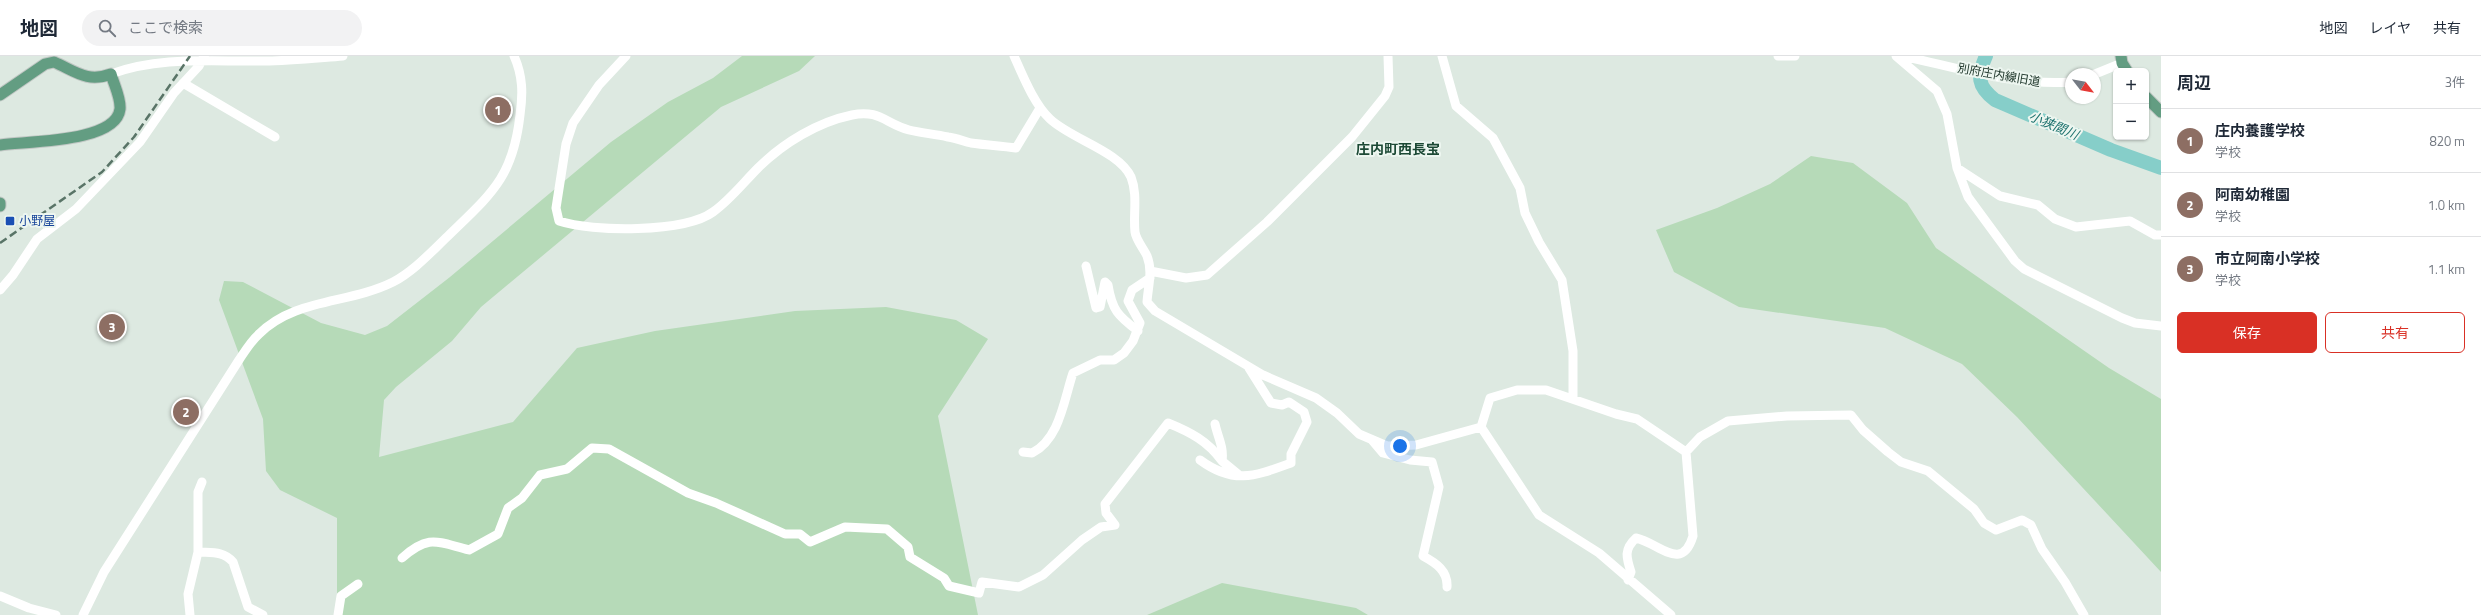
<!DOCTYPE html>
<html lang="ja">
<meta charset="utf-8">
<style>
:root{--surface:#fff;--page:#f2f2f3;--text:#1f2937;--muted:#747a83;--line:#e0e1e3;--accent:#d93025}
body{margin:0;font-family:"Titillium Web","Noto Sans JP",sans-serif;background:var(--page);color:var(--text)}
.controls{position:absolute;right:12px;top:12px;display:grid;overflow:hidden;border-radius:6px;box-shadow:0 1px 3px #0004}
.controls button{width:36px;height:36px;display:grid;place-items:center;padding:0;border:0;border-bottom:1px solid var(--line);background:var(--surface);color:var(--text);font:20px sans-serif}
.compass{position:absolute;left:2065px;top:12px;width:36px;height:36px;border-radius:50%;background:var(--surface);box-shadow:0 1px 3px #0004;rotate:121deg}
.you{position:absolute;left:1400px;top:390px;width:14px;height:14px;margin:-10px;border:3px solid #fff;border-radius:50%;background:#1a73e8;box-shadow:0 0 0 6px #1a73e833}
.badge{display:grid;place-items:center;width:26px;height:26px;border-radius:50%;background:var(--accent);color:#fff;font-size:13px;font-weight:700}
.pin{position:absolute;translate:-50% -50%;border:2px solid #fff;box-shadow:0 1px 4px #0006}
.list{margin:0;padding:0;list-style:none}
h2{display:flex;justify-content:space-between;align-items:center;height:52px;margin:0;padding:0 16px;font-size:17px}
h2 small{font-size:13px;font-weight:400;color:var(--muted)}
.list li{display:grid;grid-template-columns:26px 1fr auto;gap:12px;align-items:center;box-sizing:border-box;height:64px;padding:0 16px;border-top:1px solid var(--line)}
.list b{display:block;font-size:15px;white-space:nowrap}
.list p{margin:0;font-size:13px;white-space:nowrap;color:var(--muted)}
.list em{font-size:13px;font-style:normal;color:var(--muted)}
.actions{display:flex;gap:8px;padding:12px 16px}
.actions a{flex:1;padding:9px 0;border:1px solid var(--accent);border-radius:6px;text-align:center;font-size:14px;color:var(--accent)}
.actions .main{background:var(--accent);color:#fff}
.icon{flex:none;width:22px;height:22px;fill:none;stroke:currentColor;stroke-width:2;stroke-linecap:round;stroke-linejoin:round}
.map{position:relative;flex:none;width:2161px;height:559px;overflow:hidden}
header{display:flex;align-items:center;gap:24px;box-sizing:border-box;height:56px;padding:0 20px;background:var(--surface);border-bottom:1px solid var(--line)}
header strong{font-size:19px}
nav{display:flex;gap:22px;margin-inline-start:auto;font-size:14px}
.search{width:280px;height:36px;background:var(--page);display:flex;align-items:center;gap:10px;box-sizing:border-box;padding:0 14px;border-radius:22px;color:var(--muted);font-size:15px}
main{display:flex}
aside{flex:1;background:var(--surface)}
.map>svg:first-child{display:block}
.green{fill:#b6dab8}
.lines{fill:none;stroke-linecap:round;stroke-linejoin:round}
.river{stroke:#86cec9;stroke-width:14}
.major-casing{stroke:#c1c7c4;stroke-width:13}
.minor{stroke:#fff;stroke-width:9}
.major{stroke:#639d82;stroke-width:11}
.rail{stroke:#597467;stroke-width:2.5;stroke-dasharray:8 4;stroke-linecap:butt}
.transit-dot{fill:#1a4fb4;stroke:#edf6f0;stroke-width:1.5}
.labels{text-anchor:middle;stroke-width:4;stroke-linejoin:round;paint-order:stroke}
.street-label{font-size:12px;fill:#20382c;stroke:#edf6f0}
.transit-label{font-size:12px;fill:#164399;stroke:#edf6f0;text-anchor:start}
.water-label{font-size:13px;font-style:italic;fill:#1c716d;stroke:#edf6f0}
.quarter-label{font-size:14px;font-weight:bold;fill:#1c4935;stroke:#edf6f0}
</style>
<header>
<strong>地図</strong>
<div class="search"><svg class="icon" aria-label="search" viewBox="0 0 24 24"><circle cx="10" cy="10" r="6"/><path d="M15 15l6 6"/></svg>ここで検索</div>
<nav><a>地図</a><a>レイヤ</a><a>共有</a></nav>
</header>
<main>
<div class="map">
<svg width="2161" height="559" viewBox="0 0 2161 559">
<rect width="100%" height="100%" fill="#dde9e1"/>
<path class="green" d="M742,0H815L799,15L721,51L481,251L452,285L396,331L384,344L379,401L513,366L577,292L655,275L795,255L886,251L956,264L988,283L938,360L978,559H337V462L280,434L266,415L263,363L219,244L224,225L243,226L321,267L365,279L387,270L450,221L611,86L668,46L713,22Z
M1811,100L1853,107L1907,147L1936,192L2109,312L2161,343V516L2017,361L1962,308L1885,272L1739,251L1674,216L1656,174L1717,152L1770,128Z
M1222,527L1356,552L1368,559H1147Z"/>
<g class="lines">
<path class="river" d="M1986,0C1977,20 1977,30 1995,44L2111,94L2161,112"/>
<defs>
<path id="major" d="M2121,0L2122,7L2127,15
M0,39L45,8L54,6C75,15 87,27 111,18C114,29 121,42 120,53C116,87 26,85 0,89
M2146,41L2161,56
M0,147V150"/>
</defs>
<use href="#major" class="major-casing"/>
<path class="minor" d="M626,0L599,29L573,67L566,88L556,152L559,165C592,176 684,177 713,156C730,144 743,127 758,112C783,87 818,66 852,59C879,53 886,68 909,74C921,77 935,78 948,81C956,82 963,85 971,87C986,89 1001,90 1016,92L1040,52
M1014,0C1023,20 1034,48 1050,63C1071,83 1119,95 1131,121C1138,139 1133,158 1135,176C1136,184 1144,193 1147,200C1153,215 1148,231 1147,246L1155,255L1263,319L1316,342L1337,357L1359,378L1387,390L1416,389L1481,371
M1442,0L1456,50L1493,82L1520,132L1525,157L1539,186L1562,224L1573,295V342
M1778,0H1795
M1896,0L1937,35L1947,58L1957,112L2000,140L2038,149L2055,163L2076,171L2130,165L2155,179H2161
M1903,0C1958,12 2014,30 2071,26
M111,18C161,0 211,6 264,5C290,5 317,2 343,0
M2095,18L2122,7
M183,27L275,81
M1957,112L1968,141L2015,205L2024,213L2122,262L2135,267L2161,270
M1086,210L1096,252L1100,251L1105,226L1108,229C1112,254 1118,260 1138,275
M1150,215L1186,222L1207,219L1267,166L1352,81L1385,40L1389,31L1388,0
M0,234L13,219L37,183L76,153L140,86L174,37L199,10L204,0
M1215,368C1218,382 1224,391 1222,405L1239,419
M1481,371L1539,459L1599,497L1671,559
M1481,371L1490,342L1517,334H1546L1616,358L1637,363L1686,396
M1372,384L1383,397L1410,404L1432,406L1439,431L1423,500C1436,507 1448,515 1447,531
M1023,396L1032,397C1060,383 1064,343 1073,317L1100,304H1114L1124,297L1133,285L1140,267L1128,245L1132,234L1150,222
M1200,404C1234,429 1255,420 1291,407V398L1307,366L1304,356L1289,346L1282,349L1271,347L1249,312
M198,496C212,497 223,495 233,506L248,551L263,559
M402,502C429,478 437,486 469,494L498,478L508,452L522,442L540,419L567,413L592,392L609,393L688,437L716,447L785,478H800L810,486L845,471L887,473L908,491L910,501L944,522L949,530L979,537L982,526L1019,531L1043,519L1082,484L1101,471L1115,469L1106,457L1105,448L1168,367C1190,376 1208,385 1222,405
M1628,524L1631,516C1626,501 1624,493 1636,482C1659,487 1682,517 1693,480L1686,396L1700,381L1728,365L1787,360L1851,359L1863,374L1888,396L1901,406L1928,415L1974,453L1984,467L1996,474L2022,464L2031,469L2042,493L2065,526L2084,559
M0,540L29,552L56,559
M83,559L104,516L239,304C245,295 251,285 259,278C295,242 349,248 393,226C414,215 431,196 448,180C491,138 513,122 520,59C523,38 523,20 514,0
M190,559L188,538L198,496V436L202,426
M338,559L341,540L358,528"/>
<use href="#major" class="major"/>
<path class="rail" d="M0,187L102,116L134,81L190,0"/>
</g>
<rect class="transit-dot" x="5" y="160" width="10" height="10" rx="2"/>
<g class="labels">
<g class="street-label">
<text transform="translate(1999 19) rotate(10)" y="4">別府庄内線旧道</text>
</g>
<g class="transit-label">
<text x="19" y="169">小野屋</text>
</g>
<g class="water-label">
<text transform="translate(2054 69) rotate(23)" y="5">小狭間川</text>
</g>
<g class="quarter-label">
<text x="1398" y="98">庄内町西長宝</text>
</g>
</g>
</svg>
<div class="controls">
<button>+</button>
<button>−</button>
</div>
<svg class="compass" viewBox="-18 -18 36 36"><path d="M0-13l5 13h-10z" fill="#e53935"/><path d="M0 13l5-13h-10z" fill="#747a83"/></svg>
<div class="you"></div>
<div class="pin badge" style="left:498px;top:54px;background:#8d6e63">1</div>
<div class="pin badge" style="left:186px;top:356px;background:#8d6e63">2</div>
<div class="pin badge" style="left:112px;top:271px;background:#8d6e63">3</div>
</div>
<aside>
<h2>周辺<small>3件</small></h2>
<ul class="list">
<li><span class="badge" style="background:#8d6e63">1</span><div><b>庄内養護学校</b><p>学校</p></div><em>820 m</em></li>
<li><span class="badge" style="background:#8d6e63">2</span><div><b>阿南幼稚園</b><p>学校</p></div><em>1.0 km</em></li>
<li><span class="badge" style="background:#8d6e63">3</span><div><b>市立阿南小学校</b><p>学校</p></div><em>1.1 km</em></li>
</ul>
<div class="actions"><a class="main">保存</a><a>共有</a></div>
</aside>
</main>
